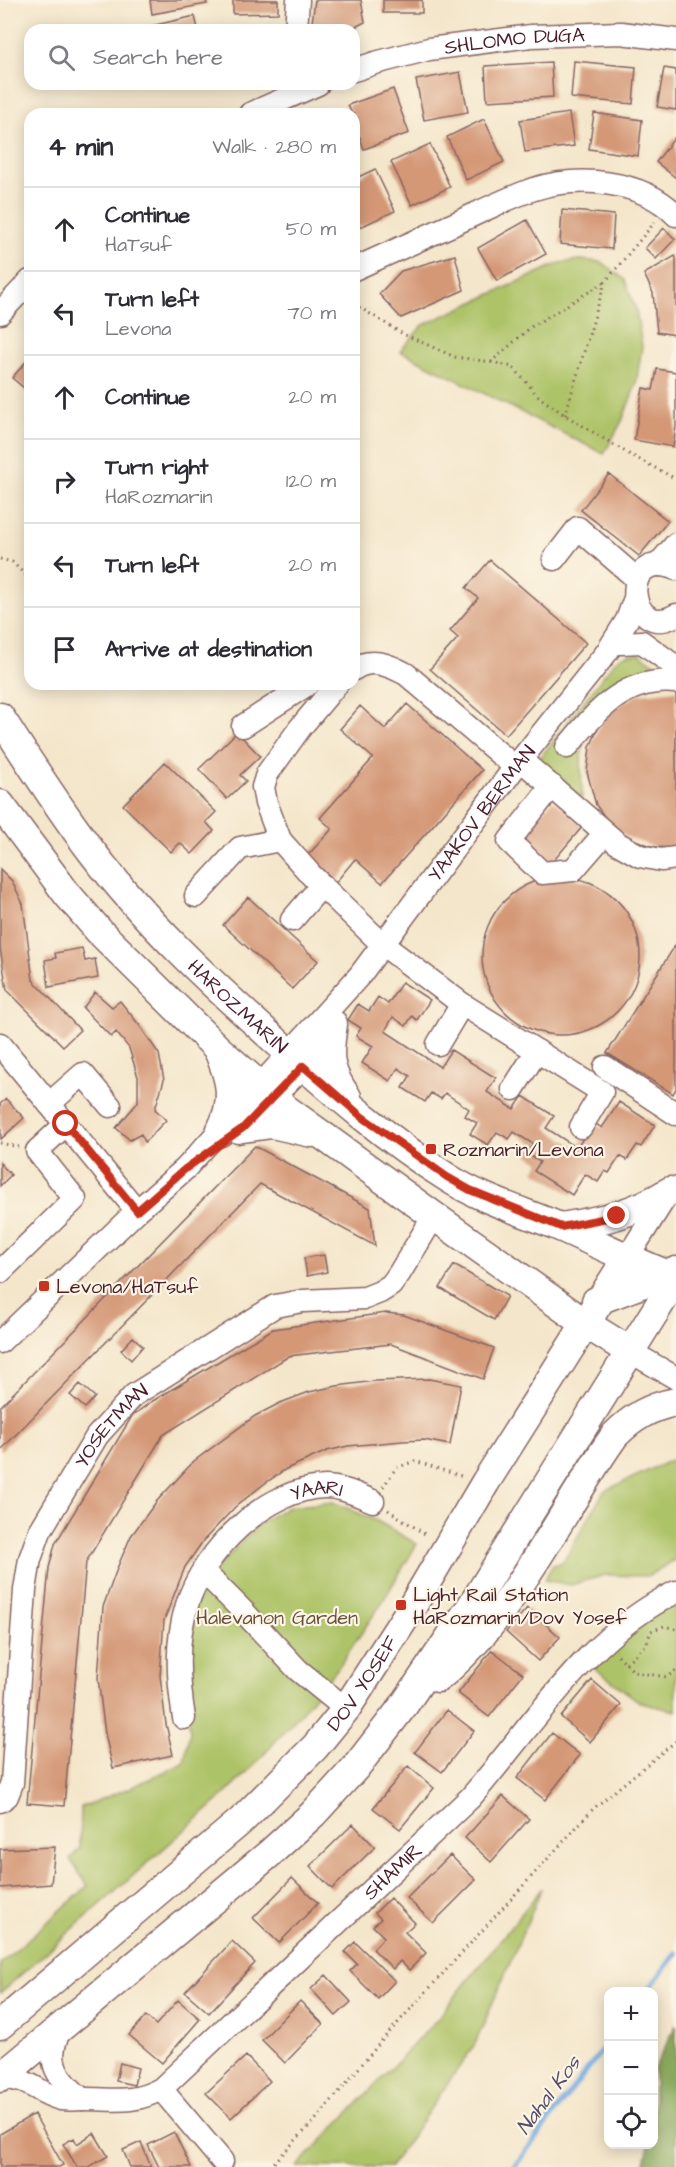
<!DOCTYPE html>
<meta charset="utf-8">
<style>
:root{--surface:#fff;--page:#f2f2f3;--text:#2b2b33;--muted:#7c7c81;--line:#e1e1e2}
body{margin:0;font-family:"Architects Daughter",sans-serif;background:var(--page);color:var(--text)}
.controls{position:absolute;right:18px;bottom:18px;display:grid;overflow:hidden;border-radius:12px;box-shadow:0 3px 15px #0003}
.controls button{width:54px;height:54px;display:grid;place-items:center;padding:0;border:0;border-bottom:2px solid var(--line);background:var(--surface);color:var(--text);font:30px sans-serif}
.stop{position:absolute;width:18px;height:18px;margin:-14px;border:4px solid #c8321e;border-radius:50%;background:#fff}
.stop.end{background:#c8321e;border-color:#fff;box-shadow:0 2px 6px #0008}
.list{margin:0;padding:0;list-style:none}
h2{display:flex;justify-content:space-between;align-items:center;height:78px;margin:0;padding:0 24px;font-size:26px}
h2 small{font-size:20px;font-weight:400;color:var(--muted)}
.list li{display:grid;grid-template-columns:39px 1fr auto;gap:18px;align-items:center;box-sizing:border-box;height:84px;padding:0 24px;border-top:2px solid var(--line)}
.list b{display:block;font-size:22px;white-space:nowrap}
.list p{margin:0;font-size:20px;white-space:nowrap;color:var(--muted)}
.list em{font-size:20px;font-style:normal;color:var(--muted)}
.icon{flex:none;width:33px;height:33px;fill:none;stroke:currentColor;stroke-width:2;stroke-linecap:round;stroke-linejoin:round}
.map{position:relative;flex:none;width:676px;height:2167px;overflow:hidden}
.search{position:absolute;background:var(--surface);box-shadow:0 3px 15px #0003;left:24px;top:24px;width:336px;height:66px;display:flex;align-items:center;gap:15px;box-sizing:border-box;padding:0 21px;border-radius:18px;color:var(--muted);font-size:22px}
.panel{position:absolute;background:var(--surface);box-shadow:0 3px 15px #0003;left:24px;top:108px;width:336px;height:582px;border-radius:18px}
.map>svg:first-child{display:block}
.green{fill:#adc367;stroke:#7c7149;stroke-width:1.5}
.forest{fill:#8aa95c;stroke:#6a6444;stroke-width:1.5}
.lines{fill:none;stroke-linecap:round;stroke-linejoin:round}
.stream{stroke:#6ea9df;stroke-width:5}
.building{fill:#d49877}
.minor-casing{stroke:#866563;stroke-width:25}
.major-casing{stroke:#866563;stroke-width:31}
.path{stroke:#866563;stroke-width:3;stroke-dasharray:1.5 4.5;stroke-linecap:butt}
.minor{stroke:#fff;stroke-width:22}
.major{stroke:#fff;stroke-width:28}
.route{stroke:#c8321e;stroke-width:8}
.poi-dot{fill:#c8321e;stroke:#fcf5e5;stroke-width:2}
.labels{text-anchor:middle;stroke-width:4.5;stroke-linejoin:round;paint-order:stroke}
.street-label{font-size:20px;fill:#4a1f2b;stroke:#fcf5e5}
.poi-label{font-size:20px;fill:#4a1f2b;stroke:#fcf5e5;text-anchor:start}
.park-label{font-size:20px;fill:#68503d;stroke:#fcf5e5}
.water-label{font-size:21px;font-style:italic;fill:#574f6a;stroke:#fcf5e5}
</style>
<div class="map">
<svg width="676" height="2167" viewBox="0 0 676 2167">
<rect width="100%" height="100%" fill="#fcf5e5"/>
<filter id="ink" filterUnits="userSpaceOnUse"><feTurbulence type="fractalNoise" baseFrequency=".0167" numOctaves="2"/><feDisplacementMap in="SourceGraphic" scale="12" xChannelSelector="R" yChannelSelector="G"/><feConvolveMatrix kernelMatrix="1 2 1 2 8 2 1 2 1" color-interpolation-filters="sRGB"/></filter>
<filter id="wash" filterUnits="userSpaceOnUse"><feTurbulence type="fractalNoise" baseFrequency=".008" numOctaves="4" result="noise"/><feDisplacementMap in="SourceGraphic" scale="24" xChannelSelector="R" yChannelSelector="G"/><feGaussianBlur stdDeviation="1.35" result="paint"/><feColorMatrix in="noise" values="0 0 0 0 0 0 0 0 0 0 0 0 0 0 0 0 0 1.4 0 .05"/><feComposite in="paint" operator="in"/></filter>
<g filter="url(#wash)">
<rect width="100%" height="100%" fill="#f4e6cb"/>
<path class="green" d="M580,260L602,262L625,280L636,310L642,346L636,384L622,421L604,454L400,351L423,325L560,263Z
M639,653L672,676L588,713L581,758L582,798L536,763L615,661L624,655Z
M676,1458V1559L648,1576L605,1575L571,1585L544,1580L553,1565L563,1562L604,1491Z
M333,1502L377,1521L417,1544L381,1604L337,1669L298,1716L258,1761L221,1798L0,1993V1964L88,1886L70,1859L80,1848L81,1807L132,1787L184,1763L190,1731L181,1662L192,1609L214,1571L262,1521L288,1507Z
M676,1600V1711L641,1703L593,1667L634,1627Z
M542,1888L475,2044L390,2167H297L433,2024Z"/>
<path class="forest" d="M676,2025V2167H644L649,2145L654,2144V2069Z"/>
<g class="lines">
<path class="stream" d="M647,1992L676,1953
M514,2167L608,2042"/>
</g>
<g id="blocks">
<path class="building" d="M150,0H206L207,4L152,14Z
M233,0H278V13L233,14Z
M315,0H361L365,22L349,30H311Z
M383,0H422V13H383Z
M195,16L198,29L152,30L151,26Z
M574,61L636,67L633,104L571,98Z
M551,62L553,97L487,101L485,66Z
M664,68L676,70V110L657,107Z
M460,72L468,112L424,120L416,80Z
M393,89L409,133L364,149L354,121V114H352L348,105Z
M569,113L574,146L525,152L520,120Z
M594,113L642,120L638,156L589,149Z
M484,119L504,162L466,180L447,137Z
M676,136V178L656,162Z
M430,144L450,187L412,205L391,162Z
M375,169L395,211L358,228L354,220V179Z
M562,210L614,215L612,249L560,244Z
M527,220L546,254L497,281L478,248Z
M664,228L675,239L656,259L645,248Z
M455,255L464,290L401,318L379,294L401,271Z
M675,256L676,258V335L657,332L653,293L644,274Z
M30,357V393L12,378Z
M657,369L676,372V427L673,447L634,440L643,388L653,390Z
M609,474L668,521L639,556L581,510Z
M490,560L586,643L506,735L430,669L458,638L450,631L478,598L466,588Z
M676,690V848L654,847L627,837L610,824L596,805L587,772L590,747L600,724L617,706L639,694Z
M407,704L482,770L382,883L355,859L336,882L307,856L332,829L320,818L373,758L340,729L360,706L385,729Z
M237,732L260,756L240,775L246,781L227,799L199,769Z
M165,762L216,812L206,822L214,831L192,854L180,843L171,852L123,805Z
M553,800L583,826L549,866L519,839Z
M0,869L12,881L23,904L33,980L80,1030L63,1046L7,990L0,948Z
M482 956a79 79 0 1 1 158 0a79 79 0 1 1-158 0Z
M248,897L318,961L292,989L223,925Z
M676,944V1089L673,1094L607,1053Z
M82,948L85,961L95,959L98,978L49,987L45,960L56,958L55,953Z
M402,982L430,1000L417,1020L412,1016L406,1026L393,1017L385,1031L440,1067L451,1050L496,1078L487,1092L514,1109L523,1096L554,1116L546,1128L577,1148L593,1122L602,1128L619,1102L655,1125L641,1147L637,1145L627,1160L620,1156L609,1173L605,1171L598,1182L585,1174L572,1195L534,1171L540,1162L527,1154L533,1144L514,1132L509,1139L497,1132L488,1145L470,1134L477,1123L465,1116L469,1109L445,1093L441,1099L431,1093L425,1102L403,1088L410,1076L398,1068L390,1081L362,1063L373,1046L356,1036L361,1028L348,1020L358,1004L369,1011L378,997L388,1004Z
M95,992L112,1007L120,1001L140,1026L159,1054L164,1080L155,1109L166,1120L145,1142L141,1134L130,1140L116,1128L138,1102V1077L129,1048L116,1032L111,1037L83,1008Z
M6,1099L24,1118L1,1139L0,1104Z
M255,1146L370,1208L375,1246L260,1184L0,1451V1407Z
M0,1163L11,1175L0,1186Z
M324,1255L327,1272L307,1276L304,1258Z
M454,1265L507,1296L494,1320L440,1288Z
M386,1313L404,1315L494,1348L483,1379L391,1344L289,1356L163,1435L86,1562L64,1806L27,1803L49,1568L55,1544L132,1416L151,1402L273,1329Z
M133,1337L143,1346L131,1360L121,1350Z
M429,1379L461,1385L450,1445L424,1440L403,1441L348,1446L327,1451L286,1469L264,1484L235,1507L203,1541L185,1567L164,1620L160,1676L166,1724L173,1755L113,1768L105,1734L98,1678L103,1607L118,1566L131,1536L156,1502L194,1461L255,1416L280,1403L309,1392L337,1386L375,1381Z
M80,1384L95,1397L85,1408L70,1395Z
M527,1608L560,1637L538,1661L506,1632Z
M492,1650L523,1674L489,1717L458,1693Z
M592,1680L621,1705L590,1742L561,1717Z
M447,1710L474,1731L442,1772L415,1752Z
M552,1733L580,1755L545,1800L517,1778Z
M408,1766L434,1788L400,1829L373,1808Z
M503,1796L529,1819L491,1862L465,1838Z
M353,1824L375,1847L332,1889L310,1866Z
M55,1847L51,1884L0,1888V1849Z
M450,1855L476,1880L433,1923L407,1898Z
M292,1878L318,1903L279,1943L253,1918Z
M390,1898L415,1923L405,1932L426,1953L409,1970L400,1961L393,1969L373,1949L384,1937L373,1926L381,1919L375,1913Z
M232,1941L255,1963L209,2013L185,1992Z
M355,1942L395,1981L378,1999L350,1971L357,1964L345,1952Z
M326,1975L351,2002L336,2016L311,1989Z
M178,2000L200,2019L162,2063L129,2035L146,2016L156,2025Z
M300,2001L323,2024L285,2063L262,2040Z
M246,2056L270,2081L231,2118L206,2093Z
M120,2063L138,2068L134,2085L116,2081Z
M34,2114L63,2165L59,2167H0V2134Z
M174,2132L191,2167H159L148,2145Z
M94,2133L108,2156L89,2167H77L63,2144L74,2138L77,2144Z
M141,2142L151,2167H130L123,2150Z"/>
</g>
</g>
<g filter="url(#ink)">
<use href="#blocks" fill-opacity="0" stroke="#866563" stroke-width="1.5"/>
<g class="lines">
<defs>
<g id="minor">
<path d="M296,30L298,0"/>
<path id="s1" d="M354,70L375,63L429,49L531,36L621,33L676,40"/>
<path d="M250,114L318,84"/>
<path d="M354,269C387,254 421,239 454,224C480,212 507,198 534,189C579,175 642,180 676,215"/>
<path d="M0,313L30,281"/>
<path d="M554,559L578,528L637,579"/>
<path d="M658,565L676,544"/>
<path d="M676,569C616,545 628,643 676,615"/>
<path d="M620,643L642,642L676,667"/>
<path d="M354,669C371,657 389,665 406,674L515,767"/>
<path d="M337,684L300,728L267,774L263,787L266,803L280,840L313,877L382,944L462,1004L602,1092L581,1127"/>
<path d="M243,726L308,684"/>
<path d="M567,747C597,711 624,677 676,682"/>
<path d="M521,760L617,843L640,856L661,860L676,858"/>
<path d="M552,786L509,841L542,873L573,870L605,833"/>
<path d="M196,896L240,848L280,840"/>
<path d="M292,920L322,885"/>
<path d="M0,1044L137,1211"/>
<path d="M438,1044L462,1004"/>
<path d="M605,1067L676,1114"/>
<path d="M513,1089L537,1051"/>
<path d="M49,1104L83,1074L110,1106"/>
<path d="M238,1132L304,1066L333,1024"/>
<path d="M627,1258L668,1193"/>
<path d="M0,1272L75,1199L37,1151L66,1124"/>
<path id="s2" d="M0,1342L137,1211L185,1169L360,975L515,767L607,652L627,620L635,598"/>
<path d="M631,1352L676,1378"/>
<path d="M203,1571L243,1611L298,1670L346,1709"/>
<path id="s3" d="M184,1718C178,1680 175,1643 187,1605C203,1551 267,1488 325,1487C342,1487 358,1495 373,1501"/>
<path id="s4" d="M0,1801L7,1796L12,1783L25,1590L30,1559L40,1531L97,1436L134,1395L275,1306L303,1301L365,1298L380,1292L391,1285L399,1274L434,1216"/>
<path d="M63,2025C43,2057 55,2077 82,2099"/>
<path id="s5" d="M1,2078C31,2078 36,2093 61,2099C69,2100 77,2099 85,2099C116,2099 133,2104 161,2089L470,1798C534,1725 586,1636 676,1592"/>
<path d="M161,2089L222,2161"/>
</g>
<g id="major">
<path id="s6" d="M0,717C30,763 59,809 92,852C146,923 212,984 278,1043C332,1091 386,1139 448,1178C483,1200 522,1211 560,1227C599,1244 636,1263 676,1278L478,1596L404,1705L356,1767L313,1814L269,1854L0,2078"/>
<path d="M0,804L67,894L99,931L217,1048L286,1109L434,1216L586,1324L631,1352"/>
<path d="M333,1024C328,1056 327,1069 347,1097"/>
<path d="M218,1050C231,1081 236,1100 220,1132"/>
<path d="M243,1128L272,1124L312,1133"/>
<path d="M561,1227C600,1221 636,1213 670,1191"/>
<path d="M596,1301L676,1271"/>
<path d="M438,1678C515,1615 558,1515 615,1435C633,1417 650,1407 676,1402"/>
<path id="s7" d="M0,2025L242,1820L315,1747L346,1709L410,1610L485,1483L627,1258"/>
</g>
</defs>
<use href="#minor" class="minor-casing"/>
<use href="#major" class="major-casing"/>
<path class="path" d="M354,304L403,334L455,357L491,362L531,327L605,282
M491,362L513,367L539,397L565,415L629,454L676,479
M565,415L605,282L655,222
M0,559L12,562L30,579
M0,1143L19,1147
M383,1487L396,1468L415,1461L464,1477
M388,1510L428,1536
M618,1655L634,1672L667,1677L676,1670
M626,1663L646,1645L651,1631L664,1626L676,1629
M270,2167L318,2117L384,2038L594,1808L676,1741"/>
<use href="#minor" class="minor"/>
<use href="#major" class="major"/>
</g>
</g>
<g class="lines" filter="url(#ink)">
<path class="route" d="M66,1124L137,1211L185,1169L243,1128L303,1066L361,1116L447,1177L470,1190L561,1227L617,1216"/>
</g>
<g class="poi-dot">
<rect x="425" y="1143" width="12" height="12" rx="3"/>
<rect x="38" y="1280" width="12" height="12" rx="3"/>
<rect x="395" y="1599" width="12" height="12" rx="3"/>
</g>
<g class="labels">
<g class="street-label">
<text dy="7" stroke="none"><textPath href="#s1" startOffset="164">SHLOMO DUGA</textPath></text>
<text dy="7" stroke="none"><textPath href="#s2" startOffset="717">YAAKOV BERMAN</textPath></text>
<text dy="7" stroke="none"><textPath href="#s6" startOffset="376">HAROZMARIN</textPath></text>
<text dy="7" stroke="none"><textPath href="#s4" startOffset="405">YOSETMAN</textPath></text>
<text dy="7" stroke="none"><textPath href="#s3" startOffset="297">YAARI</textPath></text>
<text dy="7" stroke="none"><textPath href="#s7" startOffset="500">DOV YOSEF</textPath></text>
<text dy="7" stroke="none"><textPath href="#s5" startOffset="484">SHAMIR</textPath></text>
</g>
<g class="poi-label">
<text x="443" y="1156">Rozmarin/Levona</text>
<text x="56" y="1293">Levona/HaTsuf</text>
<text x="413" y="1601">Light Rail Station<tspan x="413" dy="23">HaRozmarin/Dov Yosef</tspan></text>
</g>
<g class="park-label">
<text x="277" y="1624">Halevanon Garden</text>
</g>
<g class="water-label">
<text transform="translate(548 2095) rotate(-53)" y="7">Nahal Kos</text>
</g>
</g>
</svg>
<div class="controls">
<button>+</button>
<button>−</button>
<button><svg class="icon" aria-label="locate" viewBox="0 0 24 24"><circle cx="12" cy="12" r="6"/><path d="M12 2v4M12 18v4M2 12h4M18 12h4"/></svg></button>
</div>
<div class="stop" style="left:66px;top:1124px"></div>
<div class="stop end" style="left:617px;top:1216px"></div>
<div class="search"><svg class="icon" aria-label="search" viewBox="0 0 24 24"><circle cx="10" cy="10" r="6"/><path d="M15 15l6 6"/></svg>Search here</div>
<section class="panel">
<h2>4 min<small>Walk · 280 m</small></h2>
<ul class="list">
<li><svg class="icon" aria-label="ahead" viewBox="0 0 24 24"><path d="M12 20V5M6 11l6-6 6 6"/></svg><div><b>Continue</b><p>HaTsuf</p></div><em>50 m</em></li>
<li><svg class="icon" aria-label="left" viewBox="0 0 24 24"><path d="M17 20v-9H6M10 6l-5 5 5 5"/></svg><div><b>Turn left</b><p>Levona</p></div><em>70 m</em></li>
<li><svg class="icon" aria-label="ahead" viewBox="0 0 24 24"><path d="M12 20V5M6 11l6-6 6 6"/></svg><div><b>Continue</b></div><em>20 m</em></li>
<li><svg class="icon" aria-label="right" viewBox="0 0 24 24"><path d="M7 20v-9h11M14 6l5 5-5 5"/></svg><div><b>Turn right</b><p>HaRozmarin</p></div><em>120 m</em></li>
<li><svg class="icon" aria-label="left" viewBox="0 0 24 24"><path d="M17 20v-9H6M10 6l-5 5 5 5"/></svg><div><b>Turn left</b></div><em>20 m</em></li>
<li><svg class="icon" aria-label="arrive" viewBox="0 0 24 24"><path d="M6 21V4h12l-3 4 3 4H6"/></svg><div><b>Arrive at destination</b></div></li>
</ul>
</section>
</div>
